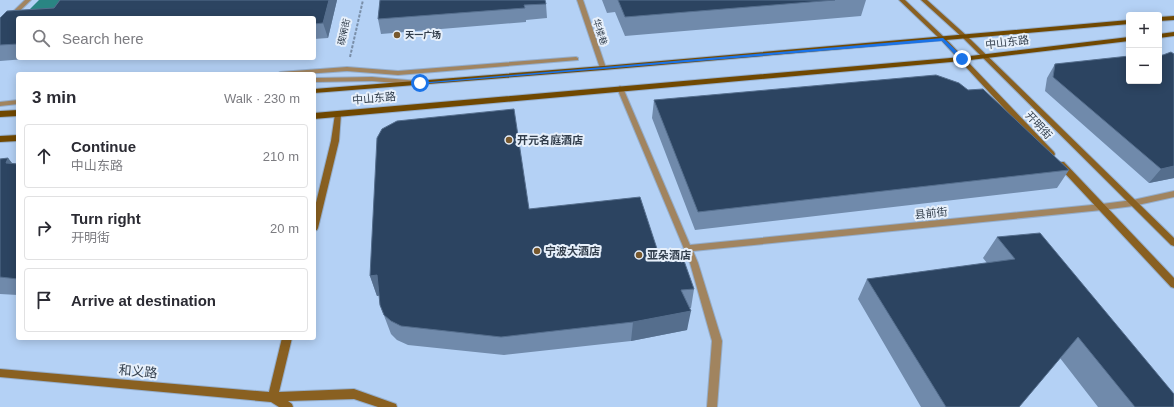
<!DOCTYPE html>
<meta charset="utf-8">
<style>
:root{--surface:#fff;--page:#f7f7f7;--text:#2b2b33;--muted:#7c7c81;--line:#e1e1e2}
body{margin:0;font-family:Helvetica,"Noto Sans SC",sans-serif;background:var(--page);color:var(--text)}
.controls{position:absolute;right:12px;top:12px;display:grid;overflow:hidden;border-radius:4px;box-shadow:0 2px 10px #0003}
.controls button{width:36px;height:36px;display:grid;place-items:center;padding:0;border:0;border-bottom:1px solid var(--line);background:var(--surface);color:var(--text);font:20px sans-serif}
.stop{position:absolute;width:12px;height:12px;margin:-9px;border:3px solid #1a73e8;border-radius:50%;background:#fff}
.stop.end{background:#1a73e8;border-color:#fff;box-shadow:0 1px 4px #0008}
.list{margin:0;padding:0;list-style:none}
h2{display:flex;justify-content:space-between;align-items:center;height:52px;margin:0;padding:0 16px;font-size:17px}
h2 small{font-size:13px;font-weight:400;color:var(--muted)}
.list li{display:grid;grid-template-columns:26px 1fr auto;gap:12px;align-items:center;box-sizing:border-box;height:64px;margin:0 8px 8px;padding:0 8px;border:1px solid var(--line);border-radius:4px}
.list b{display:block;font-size:15px;white-space:nowrap}
.list p{margin:0;font-size:13px;white-space:nowrap;color:var(--muted)}
.list em{font-size:13px;font-style:normal;color:var(--muted)}
.icon{flex:none;width:22px;height:22px;fill:none;stroke:currentColor;stroke-width:2;stroke-linecap:round;stroke-linejoin:round}
.map{position:relative;flex:none;width:1174px;height:407px;overflow:hidden}
.search{position:absolute;background:var(--surface);box-shadow:0 2px 10px #0003;left:16px;top:16px;width:300px;height:44px;display:flex;align-items:center;gap:10px;box-sizing:border-box;padding:0 14px;border-radius:4px;color:var(--muted);font-size:15px}
.panel{position:absolute;background:var(--surface);box-shadow:0 2px 10px #0003;left:16px;top:72px;width:300px;height:268px;border-radius:4px}
.map>svg:first-child{display:block}
.water{fill:#2a8583}
.lines{fill:none;stroke-linecap:round;stroke-linejoin:round}
.lane-casing{stroke:#95aecc;stroke-width:2}
.street-casing{stroke:#95aecc;stroke-width:2}
.secondary-casing{stroke:#95aecc;stroke-width:2}
.primary-casing{stroke:#95aecc;stroke-width:2}
.path{stroke:#798ea8;stroke-width:2;stroke-dasharray:3 1.5;stroke-linecap:butt}
.lane{fill:#a1845f;fill-rule:evenodd}
.street{fill:#a1845f;fill-rule:evenodd}
.secondary{fill:#896021;fill-rule:evenodd}
.primary{fill:#704800;fill-rule:evenodd}
.wall{fill:#708aab}
.shaded-wall{fill:#556e8d}
.building{fill:#2c4461;stroke:#556e8d}
.route{fill:#1a73e8}
.poi-dot{fill:#78592e;stroke:#e7f0fb;stroke-width:1.5}
.labels{text-anchor:middle;stroke-width:4;stroke-linejoin:round;paint-order:stroke}
.far-street-label{font-size:9px;fill:#323e4c;stroke:#e7f0fb}
.far-poi-label{font-size:9px;font-weight:bold;fill:#323e4c;stroke:#e7f0fb;text-anchor:start}
.street-label{font-size:11px;fill:#323e4c;stroke:#e7f0fb}
.poi-label{font-size:11px;font-weight:bold;fill:#323e4c;stroke:#e7f0fb;text-anchor:start}
.near-street-label{font-size:13px;fill:#323e4c;stroke:#e7f0fb}
</style>
<div class="map">
<svg width="1174" height="407" viewBox="0 0 1174 407">
<rect width="100%" height="100%" fill="#b4d1f5"/>
<path class="water" d="M39,0H93L21,18Z"/>
<g class="lines">
<defs>
<path id="lane" d="M372,77L419,81L422,83L419,85L372,81L314,82V78Z"/>
<path id="street" d="M25,0H31L2,28L0,29V24Z
M577,0H583L606,68L605,69L603,70L600,68Z
M576,57L578,58V60L398,75L347,71L305,74H277L280,72L347,67L398,71Z
M620,86L623,88L690,245L1102,204L1133,200L1174,191V197L1133,206L1102,210L693,251L698,263L722,341L717,407H707L712,341L690,263L617,88Z
M18,100V104L0,106V102Z"/>
<path id="secondary" d="M899,0H905L945,38L1054,152L1055,154L1054,156H1048L941,40Z
M921,0H927L967,36L1174,238V246L1171,245L963,38Z
M338,112L341,114L339,141L318,228L317,230L314,231V211L331,141L335,114Z
M1058,162H1064L1174,278V288L1171,287L1058,166L1057,164Z
M282,338H292L279,392L354,389L396,404L397,407H378L354,399L288,401L292,404L293,407H279L271,402L0,377V369L269,392Z"/>
<path id="primary" d="M1174,16V20L1159,21V17Z
M1129,20V24L603,70L314,93V89L603,66Z
M1174,32V36L1159,38V34Z
M1129,37V41L962,61L314,119V113L962,57Z
M18,110V116L0,117V111Z
M18,135V141L0,142V136Z"/>
</defs>
<use href="#lane" class="lane-casing"/>
<use href="#street" class="street-casing"/>
<use href="#secondary" class="secondary-casing"/>
<use href="#primary" class="primary-casing"/>
<path class="path" d="M350,57L363,0"/>
<use href="#lane" class="lane"/>
<use href="#street" class="street"/>
<use href="#secondary" class="secondary"/>
<use href="#primary" class="primary"/>
</g>
<path class="wall" d="M60,0H337L328,38L314,39V18H18V58H38L0,61V18L54,8Z
M380,0L546,4L547,18L526,20V22L381,34L378,19Z
M602,0H866L861,16L625,36L615,12L607,13Z
M1163,55L1174,178L1149,183L1045,91L1047,78L1055,64Z
M654,100L1069,170L1057,188L695,230L652,118Z
M8,158L12,163L18,164V295L0,294V159Z
M529,209L661,261L694,289L691,308H689L687,330L631,341L504,355L408,345L397,340L391,334L380,305L379,295L377,296L370,276Z
M997,237L1174,407H1098L1060,358L1019,407H921L858,299L867,279L987,263L983,258Z
M94,338H135L122,340L99,339Z"/>
<path class="shaded-wall" d="M329,0H337L328,38L323,23Z
M8,158L18,171L6,163Z
M1174,166V178L1149,183L1161,169Z
M377,275L384,295L377,296L370,276Z
M691,311L687,330L631,341L633,322Z
M120,338H135L122,340Z"/>
<path class="building" d="M60,0H329L323,23L314,24V18H18V44L0,45V18L7,11L54,8Z
M380,0H545L546,4L524,5L525,8L378,19Z
M618,0H835L625,17Z
M1171,52L1174,54V166L1161,169L1053,77L1055,64L1129,56V81H1159V55H1163Z
M936,75L959,83L968,90L983,89L1069,170L698,212L654,100Z
M514,109L529,209L640,197L661,261L683,258L694,289L681,290L691,311L633,322L501,337L401,326L391,321L384,315L380,305L377,275L370,276L377,138L382,129L397,121Z
M8,158L6,163L18,164V279L0,277V159Z
M1040,233L1174,394V407H1135L1078,337L1019,407H946L867,279L1015,259L997,237Z"/>
<path class="route" d="M943,38L964,58V60H960L942,41L420,84L418,83Z"/>
<g class="poi-dot">
<circle cx="397" cy="35" r="4"/>
<circle cx="509" cy="140" r="4"/>
<circle cx="537" cy="251" r="4"/>
<circle cx="639" cy="255" r="4"/>
</g>
<g class="labels">
<g class="far-street-label">
<text transform="translate(344 32) rotate(-77)" y="3">碶闸街</text>
<text transform="translate(600 32) rotate(72)" y="3">华楼巷</text>
</g>
<g class="far-poi-label">
<text x="405" y="38">天一广场</text>
</g>
<g class="street-label">
<text transform="translate(1007 42) rotate(-7)" y="4">中山东路</text>
<text transform="translate(374 98) rotate(-5)" y="4">中山东路</text>
<text transform="translate(1039 125) rotate(47)" y="4">开明街</text>
<text transform="translate(931 213) rotate(-6)" y="4">县前街</text>
</g>
<g class="poi-label">
<text x="517" y="144">开元名庭酒店</text>
<text x="545" y="255">宁波大酒店</text>
<text x="647" y="259">亚朵酒店</text>
</g>
<g class="near-street-label">
<text transform="translate(138 371) rotate(5)" y="5">和义路</text>
</g>
</g>
</svg>
<div class="controls">
<button>+</button>
<button>−</button>
</div>
<div class="stop" style="left:420px;top:83px"></div>
<div class="stop end" style="left:962px;top:59px"></div>
<div class="search"><svg class="icon" aria-label="search" viewBox="0 0 24 24"><circle cx="10" cy="10" r="6"/><path d="M15 15l6 6"/></svg>Search here</div>
<section class="panel">
<h2>3 min<small>Walk · 230 m</small></h2>
<ul class="list">
<li><svg class="icon" aria-label="ahead" viewBox="0 0 24 24"><path d="M12 20V5M6 11l6-6 6 6"/></svg><div><b>Continue</b><p>中山东路</p></div><em>210 m</em></li>
<li><svg class="icon" aria-label="right" viewBox="0 0 24 24"><path d="M7 20v-9h11M14 6l5 5-5 5"/></svg><div><b>Turn right</b><p>开明街</p></div><em>20 m</em></li>
<li><svg class="icon" aria-label="arrive" viewBox="0 0 24 24"><path d="M6 21V4h12l-3 4 3 4H6"/></svg><div><b>Arrive at destination</b></div></li>
</ul>
</section>
</div>
